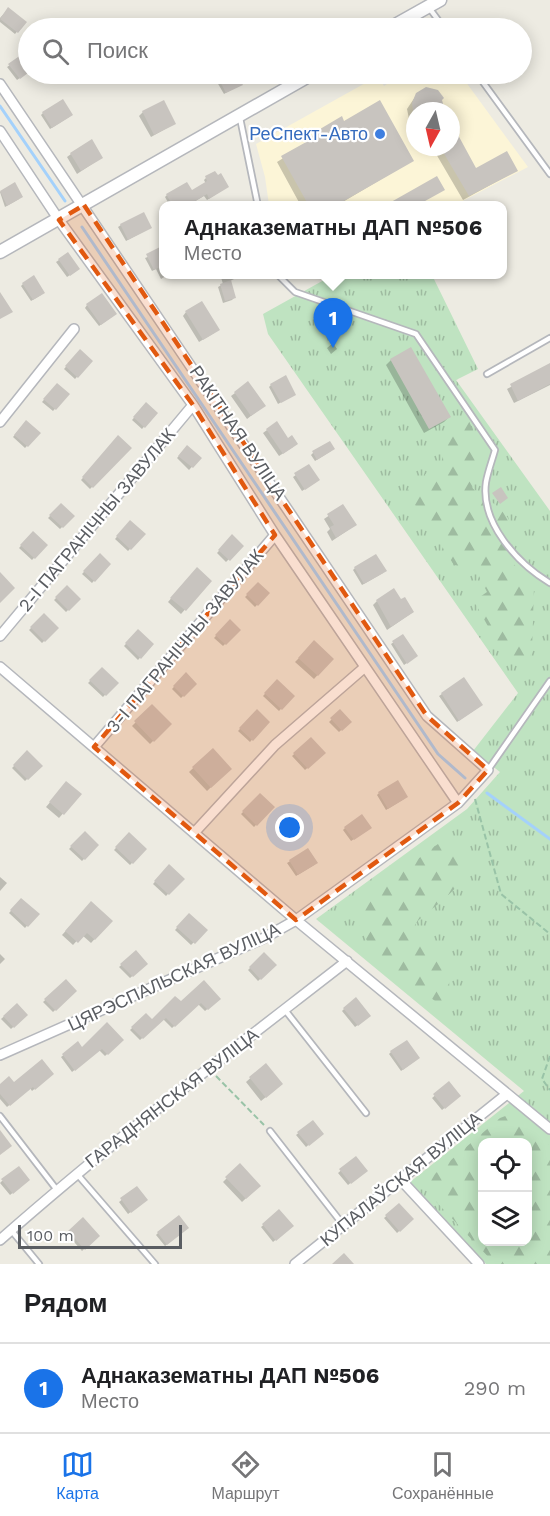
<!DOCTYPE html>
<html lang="ru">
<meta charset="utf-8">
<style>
:root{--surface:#fff;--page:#f6f6f6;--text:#202124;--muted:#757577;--line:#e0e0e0;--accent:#1a73e8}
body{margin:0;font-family:"Work Sans",sans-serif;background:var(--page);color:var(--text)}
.controls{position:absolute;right:18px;bottom:18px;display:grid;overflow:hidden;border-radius:12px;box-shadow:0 3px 15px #0003}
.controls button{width:54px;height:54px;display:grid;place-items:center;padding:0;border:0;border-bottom:2px solid var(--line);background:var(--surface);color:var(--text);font:30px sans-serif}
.compass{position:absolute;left:406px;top:102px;width:54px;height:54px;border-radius:50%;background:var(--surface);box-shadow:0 3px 15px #0003;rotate:188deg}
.scale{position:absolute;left:18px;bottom:15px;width:164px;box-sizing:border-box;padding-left:6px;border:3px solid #5a5d62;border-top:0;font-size:16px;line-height:21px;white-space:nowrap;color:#5a5d62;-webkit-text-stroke:4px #fff;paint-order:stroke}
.you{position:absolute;left:290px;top:828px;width:21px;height:21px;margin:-15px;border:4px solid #fff;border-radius:50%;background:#1a73e8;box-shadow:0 0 0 9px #1a73e833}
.badge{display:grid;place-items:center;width:39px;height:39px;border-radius:50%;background:var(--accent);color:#fff;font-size:20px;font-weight:700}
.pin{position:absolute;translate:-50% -50px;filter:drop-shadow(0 2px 3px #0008)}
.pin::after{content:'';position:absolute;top:32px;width:21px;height:18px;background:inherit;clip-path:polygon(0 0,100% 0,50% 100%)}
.popup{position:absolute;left:159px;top:201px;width:348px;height:78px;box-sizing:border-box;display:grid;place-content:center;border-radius:12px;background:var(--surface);filter:drop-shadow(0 2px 4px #0005);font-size:20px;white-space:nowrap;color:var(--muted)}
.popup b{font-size:22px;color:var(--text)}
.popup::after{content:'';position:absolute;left:50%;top:100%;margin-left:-12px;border:12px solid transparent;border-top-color:var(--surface)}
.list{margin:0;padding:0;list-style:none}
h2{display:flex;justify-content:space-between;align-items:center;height:78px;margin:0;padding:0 24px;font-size:26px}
h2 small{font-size:20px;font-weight:400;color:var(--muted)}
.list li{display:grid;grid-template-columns:39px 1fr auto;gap:18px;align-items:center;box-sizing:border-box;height:90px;padding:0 24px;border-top:2px solid var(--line)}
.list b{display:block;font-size:22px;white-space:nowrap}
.list p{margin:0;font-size:20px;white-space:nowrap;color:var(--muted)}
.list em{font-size:20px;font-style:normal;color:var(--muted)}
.icon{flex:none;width:33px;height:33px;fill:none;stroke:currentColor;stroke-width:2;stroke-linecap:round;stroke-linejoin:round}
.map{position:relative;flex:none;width:550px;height:1264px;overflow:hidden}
.search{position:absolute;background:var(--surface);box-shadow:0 3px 15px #0003;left:18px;right:18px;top:18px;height:66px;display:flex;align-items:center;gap:15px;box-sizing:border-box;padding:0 21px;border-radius:33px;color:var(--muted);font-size:22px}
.sheet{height:168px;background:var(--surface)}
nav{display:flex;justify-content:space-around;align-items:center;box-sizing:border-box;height:84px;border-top:2px solid var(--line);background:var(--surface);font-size:16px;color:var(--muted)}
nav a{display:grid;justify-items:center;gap:3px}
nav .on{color:var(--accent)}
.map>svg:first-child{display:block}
.commercial{fill:#fcf5d7;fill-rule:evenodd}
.grass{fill:url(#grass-tufts);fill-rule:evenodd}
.forest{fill:url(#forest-firs);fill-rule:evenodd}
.shadow{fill:#0003}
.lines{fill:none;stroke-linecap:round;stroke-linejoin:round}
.stream{stroke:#a4d1fb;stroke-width:3}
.building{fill:#c8c4bf}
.service-casing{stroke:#b5b7bc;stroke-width:8}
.minor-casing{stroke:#b5b7bc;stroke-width:12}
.tertiary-casing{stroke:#b5b7bc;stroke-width:15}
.path{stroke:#99c3a7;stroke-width:2;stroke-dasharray:6 3;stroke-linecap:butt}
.service{stroke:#fff;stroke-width:4.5}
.minor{stroke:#fff;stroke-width:9}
.tertiary{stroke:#fff;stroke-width:12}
.marked{fill:#e15910;fill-opacity:0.2;stroke:#e15910;stroke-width:4.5;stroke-dasharray:12 8;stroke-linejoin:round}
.shop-dot{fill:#3f7fe0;stroke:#fff;stroke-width:2}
.labels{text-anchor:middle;stroke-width:4.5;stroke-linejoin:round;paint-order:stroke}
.shop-label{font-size:18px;fill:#366cbe;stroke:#fff;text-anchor:end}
.street-label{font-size:18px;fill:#5a5d62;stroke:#fff}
</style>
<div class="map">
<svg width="550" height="1264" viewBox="0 0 550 1264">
<defs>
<pattern id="grass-tufts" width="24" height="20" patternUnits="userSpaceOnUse" patternTransform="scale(1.5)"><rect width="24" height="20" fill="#bfe3c1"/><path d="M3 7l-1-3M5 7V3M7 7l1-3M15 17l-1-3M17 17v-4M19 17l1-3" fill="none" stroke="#9ebba0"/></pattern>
<pattern id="forest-firs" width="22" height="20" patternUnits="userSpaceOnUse" patternTransform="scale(1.5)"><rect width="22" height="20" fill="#bfe3c1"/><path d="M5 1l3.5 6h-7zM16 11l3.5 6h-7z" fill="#9ebba0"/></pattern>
</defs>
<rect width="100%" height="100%" fill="#edebe2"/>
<path class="commercial" d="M393,74H460L528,167L455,205H269L265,177L256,144L378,76L384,86L387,84L395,80ZM415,111H451V147H415Z"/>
<path class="grass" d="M333,275H432L478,369L456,380L550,511V1264H486L410,1182L524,1091L316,919L467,809L500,772L473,751L518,693L268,334L263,314ZM482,1142H528V1242H482Z"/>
<path class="forest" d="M469,421L484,457L472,488C501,509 523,518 508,558L534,586L532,651L525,671L506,659L474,601L487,592L476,570L454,565L406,491L427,473L446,472L438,435Z
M455,839C489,876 439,900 416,923L415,937L427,943L448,962L450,998L445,1004L440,1005C410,980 352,948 357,904L442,841Z
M516,1112L550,1146V1264H495L428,1193L430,1178L500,1118ZM482,1142H528V1242H482Z"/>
<path class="shadow" d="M8,9L25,22L15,34L0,22V18Z
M26,54L28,58V72L17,80L7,67Z
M219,74H235L241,84L224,94L214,77Z
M417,94L440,100L444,107V111H415V130L409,119L407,109Z
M143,112L174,124L151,137L139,116Z
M43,113L69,117L50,129L41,115Z
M343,123L412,161L336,206H301L277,162L312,140L310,138L315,133Z
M451,125L475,170L516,171L463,200L432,147H451Z
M71,154L101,158L77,174L67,157Z
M206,178L227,187L207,200L204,196L187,206H170L165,197L167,195L191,192L206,184L204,180Z
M14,184L19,199L5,207L0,192Z
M121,225L150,228L126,241L118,227Z
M164,251V274H169L161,279L156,269L152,271L145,258Z
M68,254L76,271L67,277L56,262Z
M220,274H244L230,281L234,298L232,300L223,303L218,287L223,284Z
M23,284L41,295L31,301L21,286Z
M87,305L113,316L99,326L85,308Z
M186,312L214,333L199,342L183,316Z
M333,343L337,349L331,354L327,348Z
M80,351L91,361L75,379L64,369Z
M391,360L449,417L444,422L424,433L386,365Z
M550,365V385L514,403L507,389Z
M57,385L68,394L53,411L42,402Z
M271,385L292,396L278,404L269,387Z
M235,393L260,409L247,419L231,396Z
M146,404L156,413L142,429L132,420Z
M26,422L39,433L25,448L13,437Z
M267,430L293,447L279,456L263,433Z
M187,447L200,458L189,470L177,458Z
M130,448L90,489L81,480L105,454Z
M331,451L315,461L311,455L313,453Z
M309,466L316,482L302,491L293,477Z
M61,505L73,516L60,529L48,518Z
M343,506L351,528L332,541L327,532L330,529L324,519Z
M130,522L144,534L128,551L115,539Z
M33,533L46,545L32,560L19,548Z
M232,537L242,546L226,562L217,553Z
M100,555L109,564L92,583L82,574Z
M355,568L383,573L362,585L353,570Z
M193,573L210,581L181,614L168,602Z
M258,584L268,593L255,607L245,597Z
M67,587L79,599L66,612L54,600Z
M377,601H401L413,612L387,630L373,605Z
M44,615L57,628L42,643L29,630Z
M230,621L239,630L223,646L214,638Z
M138,631L152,644L138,660L124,646Z
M403,636L414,658L404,665L391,644Z
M314,643L332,659L314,679L295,662Z
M102,669L116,683L103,697L88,683Z
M186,674L195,684L181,698L172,689Z
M464,679L479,707L457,722L439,696Z
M277,681L293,696L279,711L263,696Z
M152,706L170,724L150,744L132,726Z
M257,711L268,722L250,742L238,731Z
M340,711L350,722L339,732L329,722Z
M311,739L324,753L305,770L292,756Z
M212,750L230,769L207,791L189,772Z
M27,753L40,766L25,781L12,768Z
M63,787L80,794L59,818L46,807Z
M379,793L404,799L386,810L377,795Z
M260,795L273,807L254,827L241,814Z
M345,828L368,830L351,841L343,830Z
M85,833L97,845L82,861L69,849Z
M129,834L145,849L130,865L114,850Z
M308,850L314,865L296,876L287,863Z
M169,866L182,879L166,896L153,884Z
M0,877L7,883L0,891Z
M21,900L37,914L25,928L9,913Z
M91,903L111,921L91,943L82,935L73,945L62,935Z
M189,915L206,930L191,945L175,930Z
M136,952L146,964L130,978L119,967Z
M0,954L5,959L0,964Z
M264,954L275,965L258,981L248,970Z
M66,981L75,991L53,1012L43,1002Z
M219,999L205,1011L198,1004L172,1028L163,1019L140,1040L130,1030L146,1015L152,1021L180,1003Z
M17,1005L26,1015L11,1029L1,1019Z
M344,1009L367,1018L355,1027L342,1011Z
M122,1040L105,1056L99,1050L72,1072L61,1057L78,1044L82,1049Z
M391,1052L416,1060L401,1071L389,1054Z
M265,1065L277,1088L261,1101L246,1082Z
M52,1074L32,1091L30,1088L7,1107L0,1099V1086Z
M449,1084L459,1096L442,1110L432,1098Z
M312,1122L322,1133L306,1147L296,1135Z
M356,1158L366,1170L348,1185L338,1173Z
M240,1165L259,1186L242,1202L223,1182Z
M2,1181L26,1182L10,1195L0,1183Z
M137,1188L144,1202L128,1214L119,1202Z
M399,1205L412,1219L397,1233L384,1218Z
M279,1212L292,1226L273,1242L261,1227Z
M83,1219L98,1236L82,1251L67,1234Z
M184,1230L165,1246L156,1235L158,1233Z"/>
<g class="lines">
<path class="stream" d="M0,106L65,201
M82,227L438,754L465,778
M487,793L550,839"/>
</g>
<path class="building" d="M8,7L27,22L18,33L0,19Z
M28,50V73L20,79L8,64Z
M216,74H236L243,85L226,93Z
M426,87L438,90L444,98L442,100L445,111H413L412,103L416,93Z
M63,99L73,115L52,128L42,112Z
M164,100L176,124L154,135L142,111Z
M380,100L414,161L335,206H309L281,156L317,136L315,132L342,116L344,121Z
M451,122L476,168L507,151L518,171L469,196L440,147H451Z
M92,139L103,158L81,171L70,153Z
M215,171L218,175L221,173L229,187L209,199L207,194L187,206H173L166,194L187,182L192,190L207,181L205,176Z
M437,176L445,190L416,206H384Z
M15,182L23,197L7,206L0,191Z
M144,212L152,228L128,240L120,224Z
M164,245V265L154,270L146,254Z
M68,252L80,269L70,276L58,259Z
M34,275L45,293L33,300L22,283Z
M231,280L236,298L225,301L220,284Z
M0,292L13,312L0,319Z
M102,293L117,314L101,325L86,304Z
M202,301L220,330L203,340L185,311Z
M411,347L451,417L429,429L390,359Z
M80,349L93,361L78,378L65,366Z
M550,363V384L518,401L510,384Z
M286,375L296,395L281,403L270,384Z
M248,381L266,406L251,416L234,392Z
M57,383L70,394L56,410L43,399Z
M146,402L158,413L145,428L133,417Z
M26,420L41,433L28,447L14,435Z
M277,421L288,438L292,435L298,444L283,454L266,429Z
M118,435L132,448L93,488L82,477Z
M330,441L335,449L317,460L312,451Z
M187,445L202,458L193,468L178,456Z
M309,464L320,480L305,490L294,473Z
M501,487L508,498L500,504L492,493Z
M61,503L75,516L63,528L49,515Z
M343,504L357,525L336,538L330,527L334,525L327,514Z
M130,520L146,534L131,550L116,536Z
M33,531L48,545L35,559L20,545Z
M232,534L244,546L230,561L218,550Z
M100,553L111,564L95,582L83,571Z
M376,554L387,571L364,584L354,567Z
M197,567L212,581L186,611L170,598Z
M0,572L15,588L0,603Z
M258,582L270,593L258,606L246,594Z
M67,585L81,599L69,611L55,597Z
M394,588L401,599L405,597L414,612L391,627L376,600Z
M44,613L59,628L45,642L30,627Z
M230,619L241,630L226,645L215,635Z
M138,629L154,644L141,659L125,643Z
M403,634L418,656L407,664L392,641Z
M314,640L334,659L318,676L298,658Z
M102,667L119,683L106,696L89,680Z
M186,672L197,684L184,697L173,686Z
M464,677L483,705L459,721L441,693Z
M277,679L295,696L282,710L264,693Z
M152,704L172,724L154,742L134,721Z
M257,709L270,722L253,741L239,728Z
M340,709L352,722L342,731L330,718Z
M311,737L326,753L308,769L293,753Z
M213,748L232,769L211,788L192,767Z
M27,750L43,766L28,780L13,765Z
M398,780L408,797L388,809L378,792Z
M66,781L82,794L64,815L49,802Z
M260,793L275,807L257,826L242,811Z
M362,814L372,828L354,840L344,827Z
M85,831L99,845L85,860L70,846Z
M129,832L147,849L133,864L115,847Z
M308,848L318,863L298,875L289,860Z
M169,864L185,879L169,895L154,881Z
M21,898L40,914L28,927L10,910Z
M91,901L113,921L95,940L87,933L78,943L65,931Z
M189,913L208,930L195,944L176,927Z
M136,950L148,964L133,977L120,964Z
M264,952L277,965L261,980L249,967Z
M66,979L77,991L56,1011L44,999Z
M204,980L221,999L208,1010L201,1003L175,1027L166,1018L143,1039L131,1027L146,1013L152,1019L175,996L181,1001Z
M356,997L371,1016L358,1026L343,1008Z
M17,1003L28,1015L14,1028L3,1016Z
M107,1022L124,1040L108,1055L102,1049L75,1071L62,1054L78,1041L82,1047Z
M407,1040L420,1058L403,1070L390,1051Z
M42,1059L54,1074L35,1090L33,1087L10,1106L0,1094V1084L9,1076L14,1082Z
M266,1063L283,1084L266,1098L249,1077Z
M449,1081L461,1096L445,1109L433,1094Z
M313,1120L324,1134L309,1146L297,1132Z
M0,1130L12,1146L0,1155Z
M356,1156L368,1171L351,1184L339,1169Z
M240,1163L261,1186L246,1199L225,1177Z
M19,1166L30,1180L13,1194L1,1179Z
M137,1186L148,1200L131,1213L120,1198Z
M399,1203L414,1219L400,1232L385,1215Z
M279,1209L294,1226L276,1241L262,1224Z
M179,1215L189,1228L167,1245L157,1232Z
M83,1217L100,1236L85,1250L68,1231Z
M344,1253L354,1264H332Z"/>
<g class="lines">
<defs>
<path id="service" d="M430,9L444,28
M477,74L550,174
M240,118L258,206
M277,274L295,292L416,334L495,450C492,461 488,471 486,482C480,523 518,564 550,583
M487,374L550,338
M488,770L550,681
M285,1010L366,1113
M0,1116L57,1190
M270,1131L344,1226
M77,1174L155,1264
M11,1230L39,1264"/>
<path id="minor" d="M0,84L427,716L488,770L458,803L296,920L264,938L0,1055
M0,131L59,220L193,405L275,535L458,803
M0,422L74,329
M0,636L193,405
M0,667L296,920L550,1129
M94,747L275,535
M194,833L275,745L365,667
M401,1180L479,1264
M0,1240C112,1141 230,1052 347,961
M295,1264L507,1094"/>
<path id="tertiary" d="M390,28L440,0
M0,252L312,74"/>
</defs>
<use href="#service" class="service-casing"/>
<use href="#minor" class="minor-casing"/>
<use href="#tertiary" class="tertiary-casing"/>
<path class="path" d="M475,799L501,894L550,934
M550,1056L542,1079L550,1090
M216,1076L264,1125"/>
<use href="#service" class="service"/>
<use href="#minor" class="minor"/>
<use href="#tertiary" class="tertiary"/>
</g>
<path class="marked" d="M84,205L427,716L488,770L458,803L296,920L94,747L275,535L193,405L59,220Z"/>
<circle class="shop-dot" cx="380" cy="134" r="6"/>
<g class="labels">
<g class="shop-label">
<text x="368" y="140">РеСпект-Авто</text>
</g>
<g class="street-label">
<text transform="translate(238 433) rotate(56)" y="6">РАКІТНАЯ ВУЛІЦА</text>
<text transform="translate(97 520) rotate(-50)" y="6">2-І ПАГРАНІЧНЫ ЗАВУЛАК</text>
<text transform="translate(185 641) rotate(-50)" y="6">3-І ПАГРАНІЧНЫ ЗАВУЛАК</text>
<text transform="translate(174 977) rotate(-25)" y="6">ЦЯРЭСПАЛЬСКАЯ ВУЛІЦА</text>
<text transform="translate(172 1098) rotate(-38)" y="6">ГАРАДНЯНСКАЯ ВУЛІЦА</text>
<text transform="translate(401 1179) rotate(-39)" y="6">КУПАЛАЎСКАЯ ВУЛІЦА</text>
</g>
</g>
</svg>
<div class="controls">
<button><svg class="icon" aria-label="locate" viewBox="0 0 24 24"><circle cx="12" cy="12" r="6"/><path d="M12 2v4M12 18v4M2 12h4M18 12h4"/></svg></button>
<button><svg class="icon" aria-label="layers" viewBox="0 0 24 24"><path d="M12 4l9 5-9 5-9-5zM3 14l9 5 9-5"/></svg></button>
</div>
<svg class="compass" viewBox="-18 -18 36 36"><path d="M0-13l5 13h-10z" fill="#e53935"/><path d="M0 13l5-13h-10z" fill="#757577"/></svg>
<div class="scale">100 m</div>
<div class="you"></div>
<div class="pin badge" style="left:333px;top:348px">1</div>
<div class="popup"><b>Аднаказематны ДАП №506</b>Место</div>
<div class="search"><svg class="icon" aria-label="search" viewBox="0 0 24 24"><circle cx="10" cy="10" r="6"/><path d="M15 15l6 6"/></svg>Поиск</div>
</div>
<section class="sheet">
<h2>Рядом<small></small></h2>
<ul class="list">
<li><span class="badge">1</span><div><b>Аднаказематны ДАП №506</b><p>Место</p></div><em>290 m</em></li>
</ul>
</section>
<nav>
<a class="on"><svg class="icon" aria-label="map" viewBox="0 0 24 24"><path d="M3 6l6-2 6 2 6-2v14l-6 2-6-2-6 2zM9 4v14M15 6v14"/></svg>Карта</a>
<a><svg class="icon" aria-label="directions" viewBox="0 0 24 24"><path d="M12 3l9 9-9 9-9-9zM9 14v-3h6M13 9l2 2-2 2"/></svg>Маршрут</a>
<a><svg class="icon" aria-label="saved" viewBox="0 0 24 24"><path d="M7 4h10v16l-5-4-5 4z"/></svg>Сохранённые</a>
</nav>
